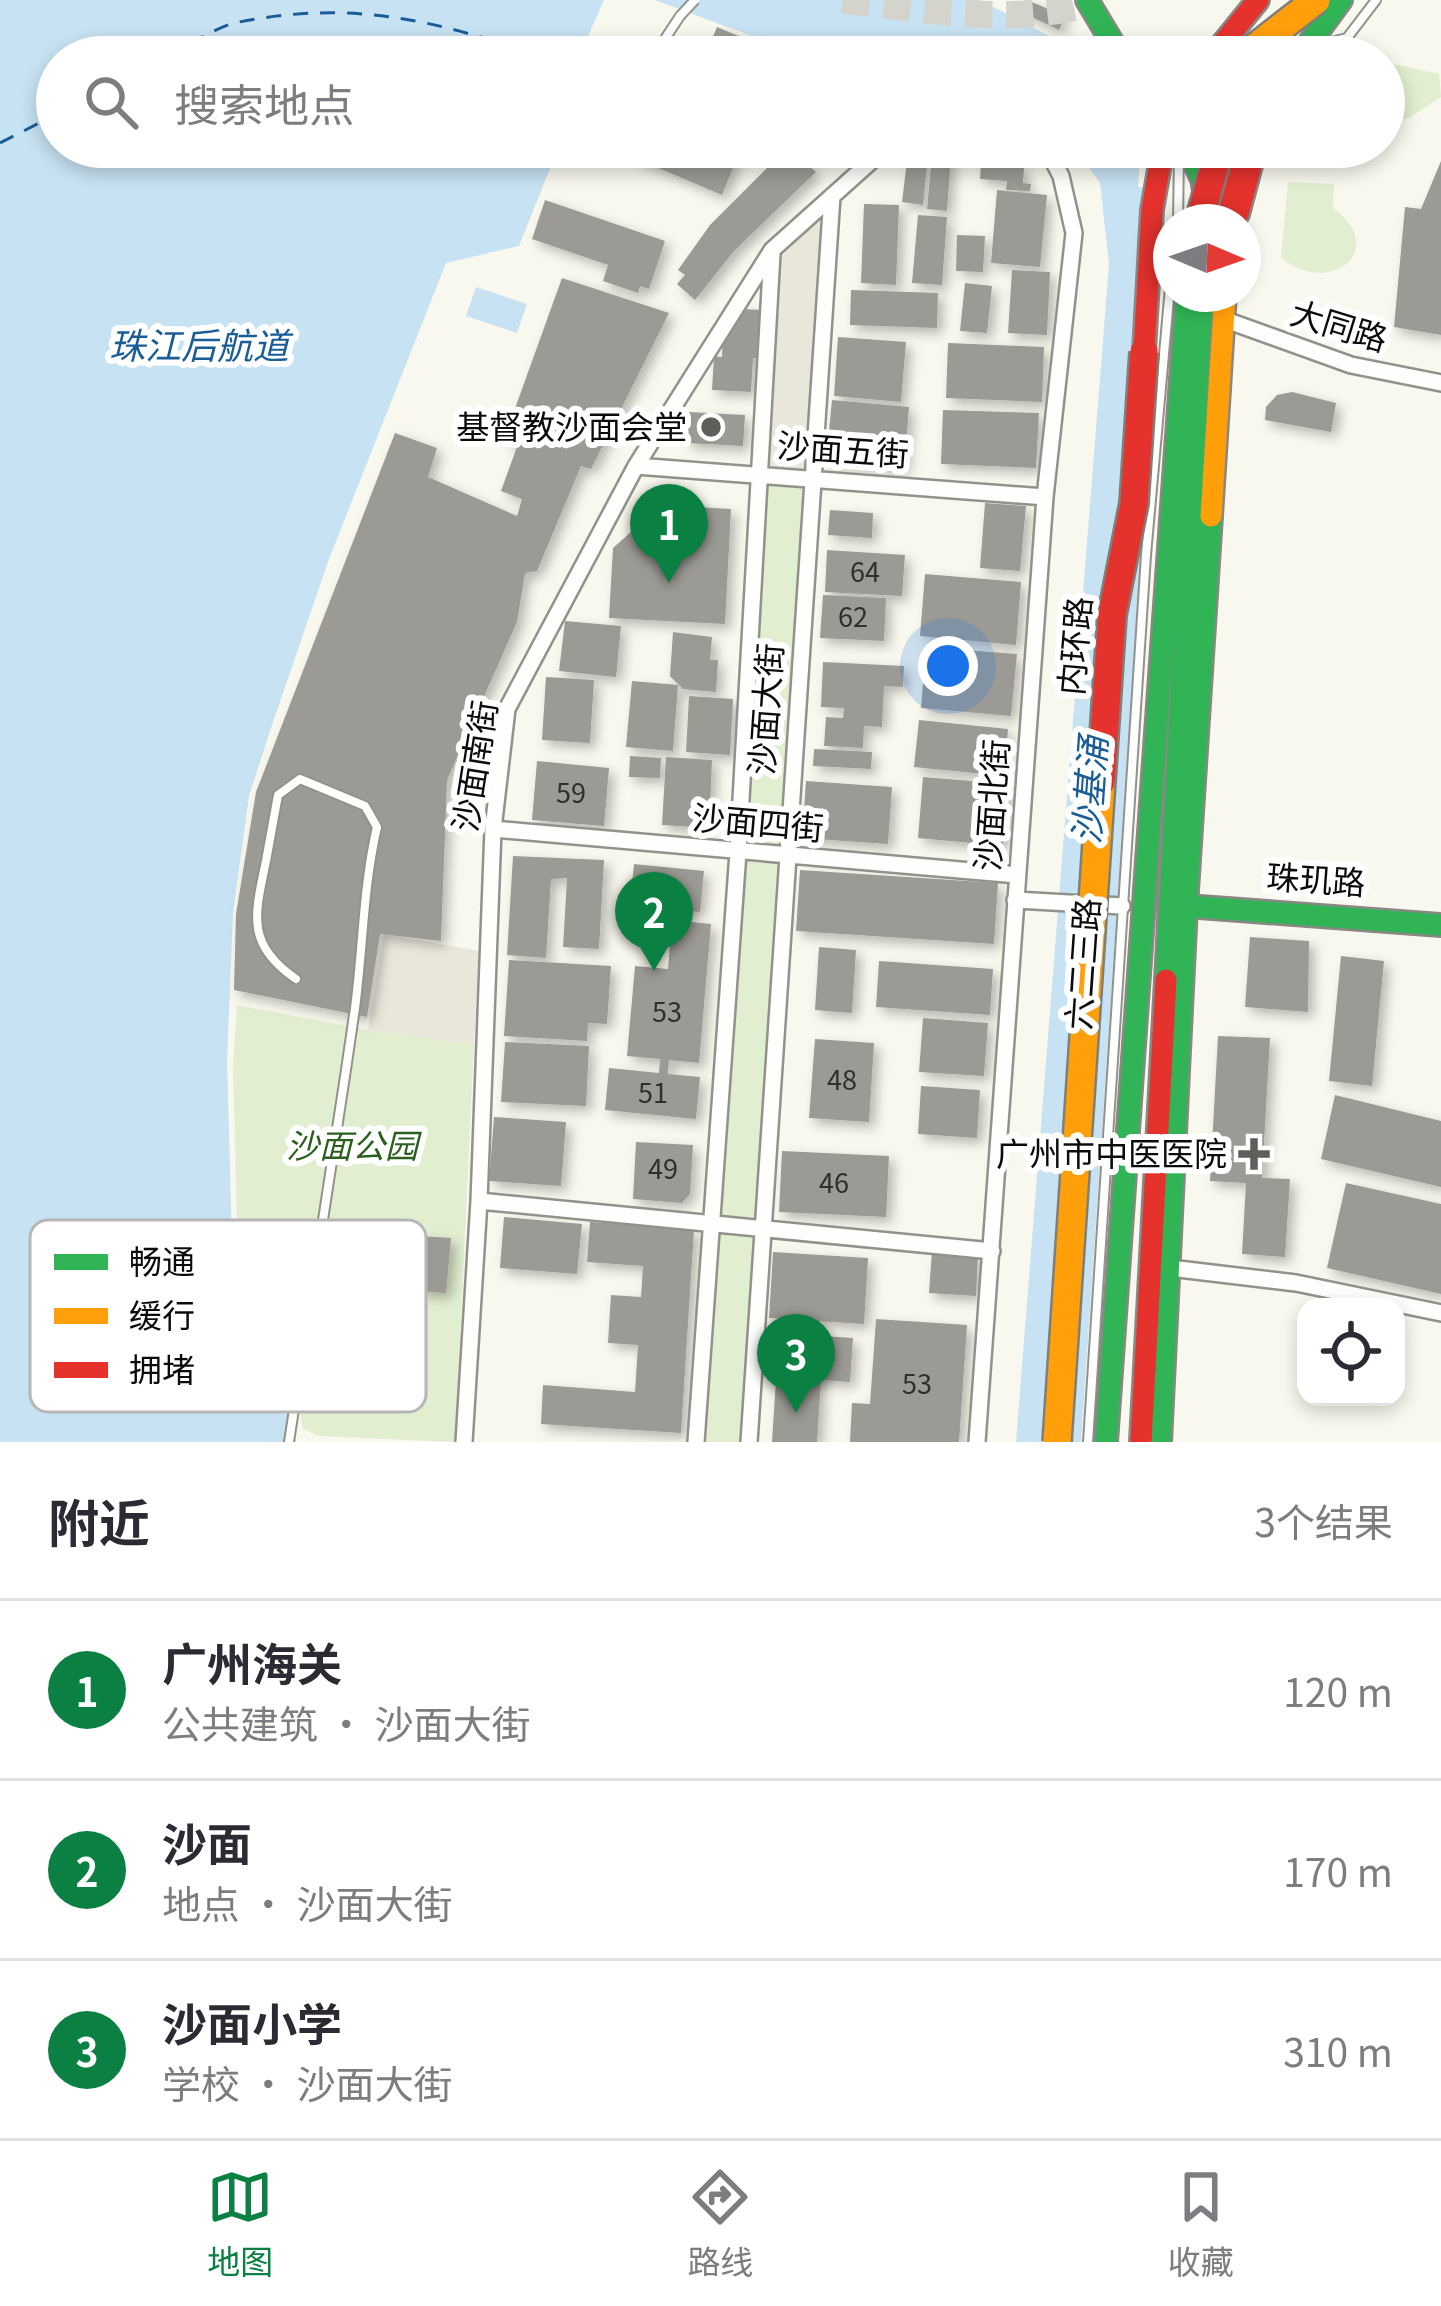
<!DOCTYPE html>
<html lang="zh">
<meta charset="utf-8">
<style>
:root{--surface:#fff;--page:#f2f2f3;--text:#2b2b33;--muted:#7c7c81;--line:#e1e1e2;--accent:#0b8043}
body{margin:0;font-family:Georgia,"Noto Sans SC",serif;background:var(--page);color:var(--text)}
.controls{position:absolute;right:36px;bottom:36px;display:grid;overflow:hidden;border-radius:24px;box-shadow:0 6px 18px #0003}
.controls button{width:108px;height:108px;display:grid;place-items:center;padding:0;border:0;border-bottom:3px solid var(--line);background:var(--surface);color:var(--text);font:60px sans-serif}
.compass{position:absolute;left:1153px;top:204px;width:108px;height:108px;border-radius:50%;background:var(--surface);box-shadow:0 6px 18px #0003;rotate:92deg}
.you{position:absolute;left:948px;top:666px;width:42px;height:42px;margin:-30px;border:9px solid #fff;border-radius:50%;background:#1a73e8;box-shadow:0 0 0 18px #1a73e833}
.badge{display:grid;place-items:center;width:78px;height:78px;border-radius:50%;background:var(--accent);color:#fff;font-size:39px;font-weight:700}
.pin{position:absolute;translate:-50% -99px;filter:drop-shadow(0 3px 6px #0008)}
.pin::after{content:'';position:absolute;top:63px;width:42px;height:36px;background:inherit;clip-path:polygon(0 0,100% 0,50% 100%)}
.list{margin:0;padding:0;list-style:none}
h2{display:flex;justify-content:space-between;align-items:center;height:156px;margin:0;padding:0 48px;font-size:51px}
h2 small{font-size:39px;font-weight:400;color:var(--muted)}
.list li{display:grid;grid-template-columns:78px 1fr auto;gap:36px;align-items:center;box-sizing:border-box;height:180px;padding:0 48px;border-top:3px solid var(--line)}
.list b{display:block;font-size:45px;white-space:nowrap}
.list p{margin:0;font-size:39px;white-space:nowrap;color:var(--muted)}
.list em{font-size:39px;font-style:normal;color:var(--muted)}
.icon{flex:none;width:66px;height:66px;fill:none;stroke:currentColor;stroke-width:2;stroke-linecap:round;stroke-linejoin:round}
.map{position:relative;flex:none;width:1441px;height:1442px;overflow:hidden}
.search{position:absolute;background:var(--surface);box-shadow:0 6px 18px #0003;left:36px;right:36px;top:36px;height:132px;display:flex;align-items:center;gap:30px;box-sizing:border-box;padding:0 42px;border-radius:66px;color:var(--muted);font-size:45px}
.sheet{height:696px;background:var(--surface)}
nav{display:flex;justify-content:space-around;align-items:center;box-sizing:border-box;height:168px;border-top:3px solid var(--line);background:var(--surface);font-size:33px;color:var(--muted)}
nav a{display:grid;justify-items:center;gap:6px}
nav .on{color:var(--accent)}
.map>svg:first-child{display:block}
.green{fill:#e1eecf}
.plaza{fill:#e9e6da}
.water{fill:#c7e2f2}
.lines{fill:none;stroke-linecap:round;stroke-linejoin:round}
.ferry{stroke:#1a5d96;stroke-width:3;stroke-dasharray:15 12;stroke-linecap:butt}
.building{fill:#9c9a95;filter:url(#shadow)}
.highway-tunnel{stroke:#d5d4cc;stroke-width:27;stroke-dasharray:27 14;stroke-linecap:butt}
.lane-casing{stroke:#92928d;stroke-width:12}
.street-casing{stroke:#92928d;stroke-width:20}
.fast-casing{stroke:#898884;stroke-width:26}
.slow-casing{stroke:#898884;stroke-width:26}
.jam-casing{stroke:#898884;stroke-width:26}
.lane{stroke:#fefefc;stroke-width:8}
.street{stroke:#fefefc;stroke-width:15}
.fast{stroke:#30b455;stroke-width:21}
.slow{stroke:#ff9f0a;stroke-width:21}
.jam{stroke:#e5322d;stroke-width:21}
.lane-bridge-casing{stroke:#92928d;stroke-width:12;stroke-linecap:butt}
.slow-bridge-casing{stroke:#7f7f7a;stroke-width:32;stroke-linecap:butt}
.jam-bridge-casing{stroke:#7f7f7a;stroke-width:32;stroke-linecap:butt}
.lane-bridge{stroke:#fefefc;stroke-width:8}
.slow-bridge{stroke:#ff9f0a;stroke-width:27}
.jam-bridge{stroke:#e5322d;stroke-width:27}
.poi-dot{fill:#5e5e5a;stroke:#fff;stroke-width:4.5}
.labels{text-anchor:middle;stroke-width:12;stroke-linejoin:round;paint-order:stroke}
.number-label{font-size:27px;fill:#2f2f2e}
.street-label{font-size:33px;fill:#0b0b0b;stroke:#fff}
.poi-label{font-size:33px;fill:#0b0b0b;stroke:#fff;text-anchor:end}
.park-label{font-size:33px;font-style:italic;fill:#2a5f1f;stroke:#fff}
.water-label{font-size:36px;font-style:italic;fill:#1a5d96;stroke:#fff}
.key{fill:#fff;stroke:#b6b6b6;stroke-width:3}
.key-label{font-size:33px;fill:#0b0b0b}
</style>
<div class="map">
<svg width="1441" height="1442" viewBox="0 0 1441 1442">
<defs>
<filter id="shadow"><feDropShadow dx="5.5" dy="5.5" stdDeviation="6" flood-color="#0004"/></filter>
</defs>
<rect width="100%" height="100%" fill="#f9f8ee"/>
<path class="green" d="M1384,62L1439,74L1441,97L1409,118L1384,125Z
M1288,182L1334,184L1333,208C1390,249 1331,298 1281,258Z
M765,482L809,486L781,850L744,848Z
M743,857L781,859L759,1218L719,1215Z
M237,1005L368,1030L474,1044L455,1442L319,1436L303,1429L287,1346L274,1339L250,1302L238,1268L233,1066Z
M718,1232L758,1234L744,1442H700Z"/>
<path class="plaza" d="M832,196L812,478L760,474L772,250Z
M384,934L479,951L474,1044L368,1030Z"/>
<path class="water" d="M0,0H604L579,57H57V147H539L537,153L553,161L519,246L446,263L329,559L272,725L249,796L233,912L227,1062L233,1275L250,1322L286,1372L296,1442H0Z
M655,0H980L1072,48L1080,57H808Z
M1074,147H1141L1138,187L1166,189L1081,1442H1016L1109,264L1100,183Z
M476,287L527,304L517,333L466,316Z"/>
<g class="lines">
<path class="ferry" d="M167,57C188,46 211,30 234,23C347,0 429,18 536,55
M0,143L57,114"/>
</g>
<path class="building" d="M1027,0L1065,16L1059,30L1021,12Z
M717,27L789,57H727L708,49Z
M640,147H711L737,158L722,195L635,158Z
M982,147L1013,149L1012,166L1024,167L1023,183L1031,184L1030,191L1006,190L1007,181L980,179Z
M791,150L816,172L734,251L695,300L677,284L685,275L678,270L710,225L784,151Z
M908,153L928,155L923,205L902,202Z
M932,154L951,156L947,211L927,209Z
M1441,161V335L1394,327L1405,207L1421,209Z
M997,190L1047,195L1040,267L991,263Z
M545,200L665,241L649,289L640,286L638,293L603,281L608,265L532,239Z
M864,204L899,205L896,285L861,283Z
M918,215L947,217L942,285L912,283Z
M957,235L985,236L983,272L956,271Z
M1012,270L1050,272L1047,335L1008,333Z
M562,278L669,313L591,469L581,466L537,571L525,573L517,622L447,780L441,941L380,934L367,1017L234,990L236,914L256,792L395,433L437,448L428,477L517,516L522,499L501,491L518,444L504,439Z
M965,283L992,286L987,333L960,331Z
M851,290L938,293L937,328L850,325Z
M724,308L762,310L759,359L753,358L751,392L712,390L714,356L722,357Z
M838,337L906,342L901,402L834,396Z
M948,343L1044,347L1042,402L946,398Z
M1292,392L1336,403L1331,432L1265,420L1266,407L1277,395Z
M832,400L909,407L904,469L826,462Z
M943,410L1039,413L1036,468L941,464Z
M689,412L745,415L743,446L687,443V432L678,431L679,422L688,423Z
M985,503L1026,506L1020,571L980,568Z
M661,505L731,509L725,624L609,618L613,548Z
M830,510L873,513L872,538L828,535Z
M827,550L905,555L902,596L825,592Z
M925,574L1021,582L1016,645L920,636Z
M823,595L886,598L884,641L820,638Z
M565,621L621,626L616,677L559,671Z
M673,632L712,637L710,660H718L716,692L683,689L670,676Z
M926,647L1017,654L1011,716L921,708Z
M823,662L904,666L903,687L884,686L882,727L864,726L863,748L824,746L826,717L843,718L844,708L821,707Z
M546,677L594,680L590,743L542,740Z
M632,681L678,685L673,751L626,747Z
M689,696L733,699L730,755L686,752Z
M919,720L1008,729L1004,776L914,767Z
M814,749L872,752L871,769L813,766Z
M630,756L661,758L660,778L629,777Z
M666,757L712,760L709,828L662,825Z
M537,761L609,768L604,826L532,820Z
M923,777L1008,784L1003,846L918,838Z
M806,781L892,787L888,844L802,838Z
M513,856L604,860L599,949L563,947L567,878L551,879L546,958L507,955Z
M634,864L704,871L700,912L630,905Z
M800,870L998,883L994,944L796,931Z
M672,920L711,924L699,1063L669,1060L668,1074L700,1077L696,1119L605,1110L609,1068L659,1073L660,1059L627,1056L635,966L668,969Z
M1250,937L1309,941L1308,1012L1245,1007Z
M819,947L856,950L852,1013L815,1010Z
M1341,956L1384,961L1372,1086L1329,1081Z
M509,960L611,966L607,1024L588,1023L587,1041L504,1036Z
M879,961L993,969L990,1015L876,1007Z
M923,1018L988,1023L984,1076L919,1072Z
M1218,1036L1270,1038L1262,1178L1290,1179L1285,1257L1242,1254L1246,1183L1210,1181Z
M815,1039L874,1043L869,1122L809,1118Z
M505,1042L589,1046L586,1106L501,1102Z
M921,1086L980,1090L977,1138L918,1134Z
M1335,1095L1441,1121V1187L1321,1159Z
M494,1117L566,1122L561,1186L489,1181Z
M636,1142L693,1145L690,1194L682,1203L633,1199Z
M782,1151L889,1156L886,1217L779,1212Z
M1346,1183L1441,1204V1294L1327,1268Z
M504,1217L582,1224L577,1274L500,1268Z
M590,1222L694,1229L681,1433L541,1424L543,1385L635,1392L638,1345L608,1343L611,1295L641,1297L643,1266L587,1262Z
M421,1236L451,1238L446,1293L416,1291Z
M932,1251L978,1254L976,1296L929,1293Z
M773,1252L868,1258L864,1324L769,1318Z
M876,1319L967,1325L959,1442H850L852,1403L870,1404Z
M779,1333L853,1338L850,1382L821,1380L817,1442H772Z"/>
<g class="lines">
<path class="highway-tunnel" d="M843,0C924,9 1021,28 1100,0"/>
<defs>
<path id="lane" d="M1315,46L1347,38L1376,0
M653,57L680,16
M588,147H594
M1178,222L1179,154
M289,1442C312,1298 334,1153 355,1008C363,948 363,887 377,827L365,806L300,779L278,795C274,817 270,839 266,861C255,914 245,944 296,979
M1088,1442L1146,555L1171,276"/>
<path id="street" d="M1223,319L1351,365L1441,383
M636,466L1045,497
M493,829L1017,875
M1015,900L1122,906
M479,1201L992,1251
M1170,1268L1296,1283L1441,1313
M464,1442L479,1201L493,829L507,709L636,466L772,250L887,147
M696,1442L738,852L772,253
M749,1442L832,196
M977,1442L1045,497L1074,233L1061,176L1046,147"/>
<path id="fast" d="M1087,0L1121,57
M1299,57L1341,0
M1187,147L1202,179L1206,201
M1186,906L1441,925
M1166,980L1202,294
M1106,1442L1187,294
M1160,1442L1186,906L1211,516"/>
<path id="slow" d="M1211,516L1225,294"/>
<path id="jam" d="M1212,57L1258,0
M1238,214L1256,147
M1228,222L1234,147
M1144,352L1152,210L1163,147
M1141,1442L1166,980"/>
</defs>
<use href="#lane" class="lane-casing"/>
<use href="#street" class="street-casing"/>
<use href="#fast" class="fast-casing"/>
<use href="#slow" class="slow-casing"/>
<use href="#jam" class="jam-casing"/>
<use href="#lane" class="lane"/>
<use href="#street" class="street"/>
<use href="#fast" class="fast"/>
<use href="#slow" class="slow"/>
<use href="#jam" class="jam"/>
<defs>
<path id="lane-bridge" d="M680,16L695,0"/>
<path id="slow-bridge" d="M1243,57L1316,0
M1057,1442L1101,782"/>
<path id="jam-bridge" d="M1199,222L1220,147
M1101,782L1112,615L1134,503L1144,352"/>
</defs>
<use href="#lane-bridge" class="lane-bridge-casing"/>
<use href="#slow-bridge" class="slow-bridge-casing"/>
<use href="#jam-bridge" class="jam-bridge-casing"/>
<use href="#lane-bridge" class="lane-bridge"/>
<use href="#slow-bridge" class="slow-bridge"/>
<use href="#jam-bridge" class="jam-bridge"/>
</g>
<g class="poi-dot">
<circle cx="711" cy="427" r="12"/>
<path d="M1248 1136h12v12h12v12h-12v12h-12v-12h-12v-12h12z"/>
</g>
<g class="labels">
<g class="number-label">
<text x="865" y="582">64</text>
<text x="853" y="627">62</text>
<text x="571" y="803">59</text>
<text x="667" y="1022">53</text>
<text x="842" y="1090">48</text>
<text x="653" y="1103">51</text>
<text x="663" y="1179">49</text>
<text x="834" y="1193">46</text>
<text x="917" y="1394">53</text>
</g>
<g class="street-label">
<text transform="translate(1339 326) rotate(17)" y="12">大同路</text>
<text transform="translate(843 450) rotate(4)" y="12">沙面五街</text>
<text transform="translate(1075 646) rotate(-85)" y="12">内环路</text>
<text transform="translate(766 709) rotate(-86)" y="12">沙面大街</text>
<text transform="translate(475 766) rotate(-81)" y="12">沙面南街</text>
<text transform="translate(992 805) rotate(-86)" y="12">沙面北街</text>
<text transform="translate(758 823) rotate(5)" y="12">沙面四街</text>
<text transform="translate(1316 880) rotate(4)" y="12">珠玑路</text>
<text transform="translate(1083 964) rotate(-86)" y="12">六二三路</text>
</g>
<g class="poi-label">
<text x="687" y="439">基督教沙面会堂</text>
<text x="1227" y="1166">广州市中医医院</text>
</g>
<g class="park-label">
<text x="352" y="1158">沙面公园</text>
</g>
<g class="water-label">
<text x="199" y="359">珠江后航道</text>
<text transform="translate(1090 790) rotate(-86)" y="13">沙基涌</text>
</g>
</g>
<rect x="30" y="1220" width="396" height="192" rx="18" class="key"/>
<rect x="54" y="1254" width="54" height="16" fill="#30b455"/>
<rect x="54" y="1308" width="54" height="16" fill="#ff9f0a"/>
<rect x="54" y="1362" width="54" height="16" fill="#e5322d"/>
<g class="key-label">
<text x="129" y="1274">畅通</text>
<text x="129" y="1328">缓行</text>
<text x="129" y="1382">拥堵</text>
</g>
</svg>
<div class="controls">
<button><svg class="icon" aria-label="locate" viewBox="0 0 24 24"><circle cx="12" cy="12" r="6"/><path d="M12 2v4M12 18v4M2 12h4M18 12h4"/></svg></button>
</div>
<svg class="compass" viewBox="-18 -18 36 36"><path d="M0-13l5 13h-10z" fill="#e53935"/><path d="M0 13l5-13h-10z" fill="#7c7c81"/></svg>
<div class="you"></div>
<div class="pin badge" style="left:669px;top:583px">1</div>
<div class="pin badge" style="left:654px;top:971px">2</div>
<div class="pin badge" style="left:796px;top:1413px">3</div>
<div class="search"><svg class="icon" aria-label="search" viewBox="0 0 24 24"><circle cx="10" cy="10" r="6"/><path d="M15 15l6 6"/></svg>搜索地点</div>
</div>
<section class="sheet">
<h2>附近<small>3个结果</small></h2>
<ul class="list">
<li><span class="badge">1</span><div><b>广州海关</b><p>公共建筑 · 沙面大街</p></div><em>120 m</em></li>
<li><span class="badge">2</span><div><b>沙面</b><p>地点 · 沙面大街</p></div><em>170 m</em></li>
<li><span class="badge">3</span><div><b>沙面小学</b><p>学校 · 沙面大街</p></div><em>310 m</em></li>
</ul>
</section>
<nav>
<a class="on"><svg class="icon" aria-label="map" viewBox="0 0 24 24"><path d="M3 6l6-2 6 2 6-2v14l-6 2-6-2-6 2zM9 4v14M15 6v14"/></svg>地图</a>
<a><svg class="icon" aria-label="directions" viewBox="0 0 24 24"><path d="M12 3l9 9-9 9-9-9zM9 14v-3h6M13 9l2 2-2 2"/></svg>路线</a>
<a><svg class="icon" aria-label="saved" viewBox="0 0 24 24"><path d="M7 4h10v16l-5-4-5 4z"/></svg>收藏</a>
</nav>
